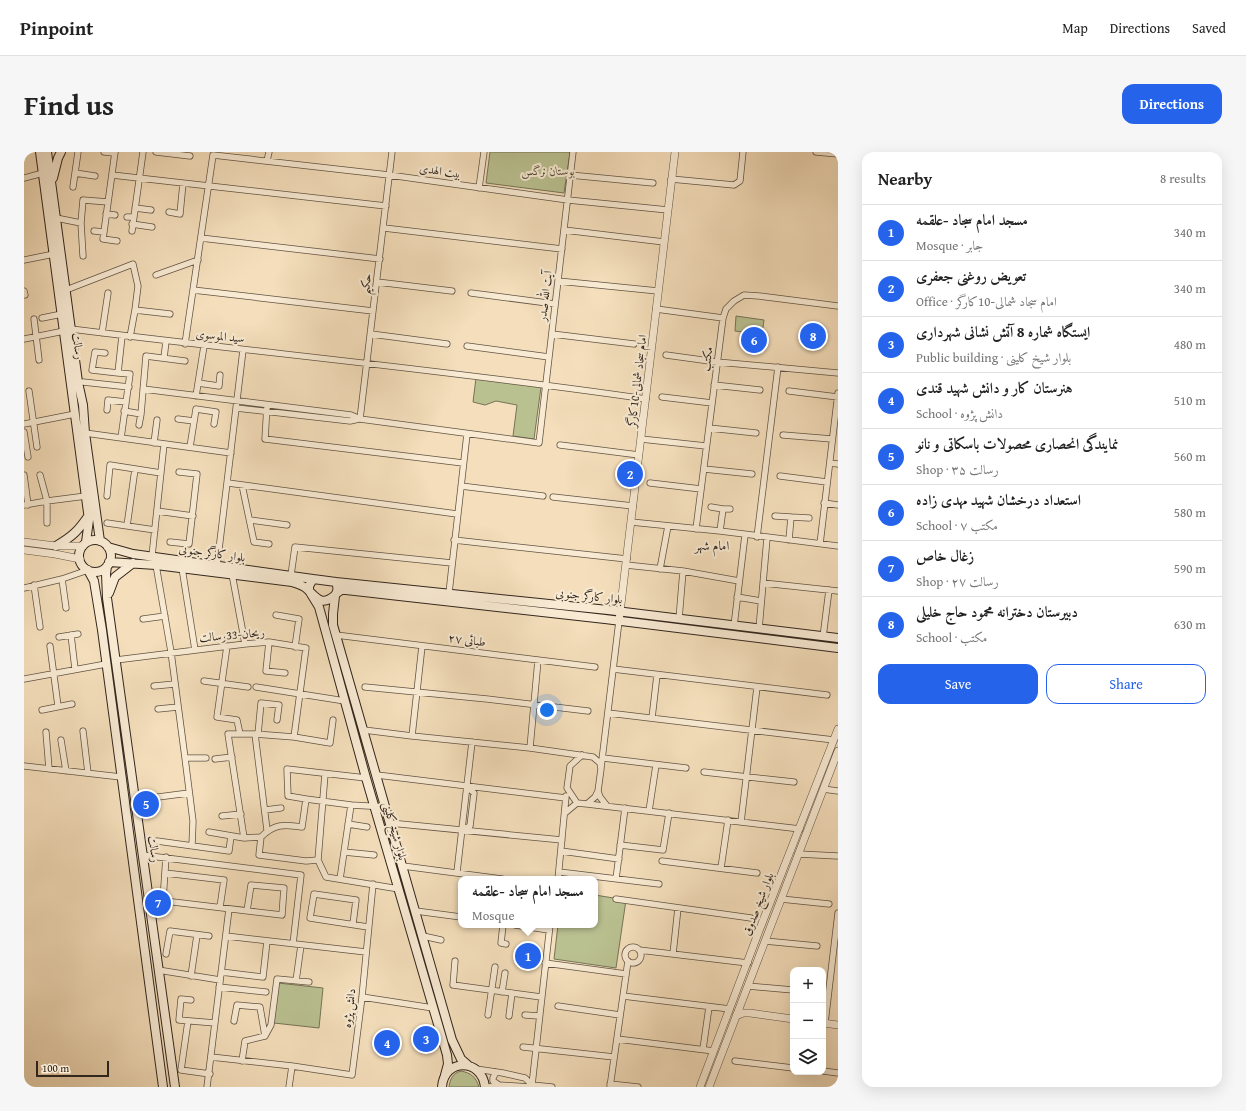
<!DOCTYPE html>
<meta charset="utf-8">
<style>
:root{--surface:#fff;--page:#f6f6f6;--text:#222;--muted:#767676;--line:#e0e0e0;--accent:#2563eb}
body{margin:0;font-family:"Gentium Book Plus",Amiri,serif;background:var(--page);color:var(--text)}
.controls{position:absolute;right:12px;bottom:12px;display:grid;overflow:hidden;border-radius:8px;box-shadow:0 4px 16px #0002}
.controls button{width:36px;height:36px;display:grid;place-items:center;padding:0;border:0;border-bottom:1px solid var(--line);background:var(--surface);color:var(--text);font:20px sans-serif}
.scale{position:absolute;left:12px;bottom:10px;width:73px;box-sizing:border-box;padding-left:4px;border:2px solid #32261d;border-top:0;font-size:11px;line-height:14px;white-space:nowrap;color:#32261d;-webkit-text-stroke:3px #f8ead3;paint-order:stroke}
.you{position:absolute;left:523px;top:558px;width:14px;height:14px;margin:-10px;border:3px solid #fff;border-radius:50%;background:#1a73e8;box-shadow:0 0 0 6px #1a73e833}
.badge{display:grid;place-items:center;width:26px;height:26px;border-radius:50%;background:var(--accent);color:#fff;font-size:13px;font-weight:700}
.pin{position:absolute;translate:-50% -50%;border:2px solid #fff;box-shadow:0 1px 4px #0006}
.popup{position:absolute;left:434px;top:724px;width:140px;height:52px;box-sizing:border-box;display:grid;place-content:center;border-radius:8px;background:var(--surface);filter:drop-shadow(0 1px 3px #0005);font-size:13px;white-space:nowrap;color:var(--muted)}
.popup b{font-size:15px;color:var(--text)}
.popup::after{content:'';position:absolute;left:50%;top:100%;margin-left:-8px;border:8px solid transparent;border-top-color:var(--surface)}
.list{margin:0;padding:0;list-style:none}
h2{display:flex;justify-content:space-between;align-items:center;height:52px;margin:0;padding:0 16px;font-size:17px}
h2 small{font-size:13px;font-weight:400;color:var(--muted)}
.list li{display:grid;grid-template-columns:26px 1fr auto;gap:12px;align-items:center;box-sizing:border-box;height:56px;padding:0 16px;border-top:1px solid var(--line)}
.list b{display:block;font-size:15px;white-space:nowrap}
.list p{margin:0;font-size:13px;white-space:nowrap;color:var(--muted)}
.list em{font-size:13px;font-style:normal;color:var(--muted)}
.actions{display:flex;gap:8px;padding:12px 16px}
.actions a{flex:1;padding:9px 0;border:1px solid var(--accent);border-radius:12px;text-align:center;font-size:14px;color:var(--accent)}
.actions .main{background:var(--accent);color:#fff}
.icon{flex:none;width:22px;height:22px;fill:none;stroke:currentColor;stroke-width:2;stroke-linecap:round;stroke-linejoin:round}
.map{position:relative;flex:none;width:814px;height:935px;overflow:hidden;border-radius:12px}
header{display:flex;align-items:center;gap:24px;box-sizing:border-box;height:56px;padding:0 20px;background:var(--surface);border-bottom:1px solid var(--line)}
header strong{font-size:19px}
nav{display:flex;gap:22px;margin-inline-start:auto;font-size:14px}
.intro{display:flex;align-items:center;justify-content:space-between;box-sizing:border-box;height:96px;padding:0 24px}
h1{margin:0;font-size:28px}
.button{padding:10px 18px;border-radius:12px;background:var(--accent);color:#fff;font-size:14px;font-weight:700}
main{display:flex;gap:24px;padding:0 24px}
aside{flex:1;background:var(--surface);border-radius:12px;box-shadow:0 4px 16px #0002}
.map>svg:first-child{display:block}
.green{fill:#bac191;stroke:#767457}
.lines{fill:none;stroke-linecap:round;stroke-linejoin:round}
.minor-casing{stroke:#625444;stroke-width:7}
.tertiary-casing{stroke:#625444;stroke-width:8}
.secondary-casing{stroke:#32261d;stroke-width:10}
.minor{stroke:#f8ead3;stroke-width:5.5}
.tertiary{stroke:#f8ead3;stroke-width:7}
.secondary{stroke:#f8ead3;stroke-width:8}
.labels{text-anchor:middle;stroke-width:4;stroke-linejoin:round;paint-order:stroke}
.street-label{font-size:12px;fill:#32261d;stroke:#f8ead3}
.park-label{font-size:12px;font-style:italic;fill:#544d3a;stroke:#f8ead3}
.neighbourhood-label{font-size:13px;fill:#32261d;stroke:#f8ead3}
</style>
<header>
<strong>Pinpoint</strong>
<nav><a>Map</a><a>Directions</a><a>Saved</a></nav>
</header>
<div class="intro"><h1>Find us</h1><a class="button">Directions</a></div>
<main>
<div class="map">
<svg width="814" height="935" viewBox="0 0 814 935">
<rect width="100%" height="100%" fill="#f4debb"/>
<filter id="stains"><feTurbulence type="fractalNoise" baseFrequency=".005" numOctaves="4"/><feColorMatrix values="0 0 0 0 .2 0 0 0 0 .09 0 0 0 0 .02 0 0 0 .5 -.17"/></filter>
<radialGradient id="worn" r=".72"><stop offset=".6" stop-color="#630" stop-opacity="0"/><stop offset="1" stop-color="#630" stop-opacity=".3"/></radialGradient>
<path class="green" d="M466,0H546L540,41L462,31Z
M712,164L740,168L738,183L711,179Z
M452,226L517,235L510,287L489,284L493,253L472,249L461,253L449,250Z
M571,743L602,748L592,816L530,807L534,773H571Z
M254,831L299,836L295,876L250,871Z
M437,919C447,921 452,925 455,935H425C426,927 429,921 437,919Z"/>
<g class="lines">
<defs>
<path id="minor" d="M80,0L91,1
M91,0L79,87L93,89
M132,0L166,4
M792,0L814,2
M243,9L245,0
M51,21L71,24
M88,23L362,54
M546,23L629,31
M0,26L19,21
M647,27L710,33L716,29L719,0
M49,35L54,0
M455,36L460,0
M111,56L127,58
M145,60L156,62L159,31
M82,62L91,63
M103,65H109
M32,66L57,71
M108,72L128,75
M360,76L538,97
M540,78L640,90
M70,79L80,80
M108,79L119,0
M177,86L356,107
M59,104L57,71L59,48L84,50
M0,108L30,102
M132,123L174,108
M534,129L634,139
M353,130L428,139
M42,138L109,112L114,134L111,158
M169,138L349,159
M0,139L1,143
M447,141L531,152
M632,157L699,166
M18,166L38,162
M10,167L15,208
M47,177C239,201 431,219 622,247
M78,181L84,141
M347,182L423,192
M528,182L610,192
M106,185L111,158L146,162
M0,187L40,179
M161,192L189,3L365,23L544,48L644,58
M443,194L525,205
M81,201L71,200L68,218L94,221
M642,203L693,210L814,221
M140,206L142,189
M59,230L105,235
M174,231L195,234L196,223
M690,233L736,238
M119,237L327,263L336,267L515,291L549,0
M5,239L13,295
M765,239L814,245
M172,244L180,194
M638,245L688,251
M243,254L241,287L439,311
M212,256L326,269L335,267
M83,258L84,248L102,250
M100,259L117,262L122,204L161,209
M154,267L170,269
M336,267L368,0
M0,272L51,262
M115,273L117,262
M685,276L732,281
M0,280L4,305
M61,281L207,301
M759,283L808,287
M97,286L106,222L94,221L98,184
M617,287L682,294
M130,291L133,268
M536,293L615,303
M166,295L172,257L192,260L190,272
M806,311L814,312
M680,317L728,322
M0,323L4,353
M16,323L23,349V371
M756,324L803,330
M204,331L433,362
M626,331L677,337
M218,333L230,390L245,392
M437,334L519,344
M83,344L86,313L137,321
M529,345L609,354
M800,351L814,353
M0,353L23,349L62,344
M687,355L699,357
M133,359L169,364
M751,364L767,365L765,388
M767,365L785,366
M226,368L263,373
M607,370L696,379L814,394
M83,371L131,378
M103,374L111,317
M672,377L699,166L702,157L710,149L720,143L735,144L814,154
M696,379L699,357H706
M733,385L754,215
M430,388L603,407
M146,390L165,392L173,322L155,320
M796,392L814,241
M128,404L140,292
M132,413L147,500L161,606L169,669L168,694
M602,413L659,419L715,429
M193,414L219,198
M158,416L171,498
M636,417L644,374
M208,422L221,492
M267,423L271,395L428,411
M38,427L42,456
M739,431L814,439
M10,433L16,475
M0,436L38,427L64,418
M425,441L443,282
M713,445L737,449
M252,463L275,467L271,495
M119,467L141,464
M655,467L659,419
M710,474L721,383
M735,477L743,386
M47,483L51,517
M312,483L571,515
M35,485L54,482
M799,485L805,438
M245,490L242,519L261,521
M26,494L34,554
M203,494L193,565L213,568L216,582
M92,508L221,492L245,490L282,496L270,585L306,591L309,568
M589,517L803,543
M0,527L82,512
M180,529L224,535
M130,534L151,532
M232,535L321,549
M341,535L463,547L564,559
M134,557L154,555
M18,558L48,552
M584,561L810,588
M628,566L633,523
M340,578L388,584L506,596L569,605L576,611L577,617L574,639L571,645L563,652L553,651L543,636L546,614L558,603
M59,579L64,621
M22,580L25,617
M231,582L243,678
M234,582L237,551L255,553L253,568
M388,584L398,494
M37,588L42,619
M506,596L514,508
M161,606H182
M579,606L662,616
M191,607L208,605
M0,614L97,625
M577,616L595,469
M680,620L770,630
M301,622L294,708L302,725L375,737
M353,623L542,646
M799,637L814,639
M574,639L576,645L583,654
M282,647L264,644L263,617L342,626
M111,648L165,641
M563,652L776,677
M241,658L257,656
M625,659L632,613
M541,661L553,651
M198,664L217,662
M717,670L733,535
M366,671L538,688
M324,672L343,675
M438,678L446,674L450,641L443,635
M185,680L220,686L237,685C250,672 260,672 278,675L282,647L327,653L362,655
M237,685L235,703L282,709L294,708
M220,686L204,582H231L270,585
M133,689L205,699L207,684
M596,693L639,698L645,661
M537,699L595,707
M320,700L350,703
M774,702L814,704
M118,703L277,723L269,792
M638,709L733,721
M379,714L478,727
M697,716L704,668
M433,720L448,590
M535,720L635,732
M141,721L200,728L196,755
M316,727L327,653
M534,727L542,644
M592,727L601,656
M124,747C169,752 213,758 258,763L260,736L227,733L223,759
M592,747L727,766
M757,747L805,752
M139,748L142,705
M392,759L437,765
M329,772L332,748L290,742L286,766L344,775
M479,773L477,791L482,792
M491,773L525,778
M202,784L342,800
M399,784L417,788
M741,789L793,794
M601 803a8 8 0 1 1 16 0a8 8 0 1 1-16 0Z
M615,798L724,811
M142,802L146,779L185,784
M649,802L654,756
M431,809L429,833L517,845
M521,811L602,822
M134,818L196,828
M197,820L239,825L243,789
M167,824L173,783
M272,829L277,793
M724,834L769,838
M195,835L242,840
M478,840L481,821
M599,844L706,857
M338,845L409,856
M167,848L157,847L155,868L191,871
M534,854L596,863
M464,863L471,815
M501,863L515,864
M485,864L488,841
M164,869L157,918L186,922
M210,869L213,853L236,855L241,884L221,889L218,909
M801,871L814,761
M241,884L247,873L253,827L285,830
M593,887L690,899
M499,895L590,905
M679,897L685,855
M187,905L268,914L328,923L338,845L349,732
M711,909L769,916
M452,917L479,921L501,926L508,933
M799,919L814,921
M472,920L469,926V929L475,933
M586,932L614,935
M508,933L526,773
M183,935L205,757
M265,935L268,914
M465,935L475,933L505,935L508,933L528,935
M586,935L604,809"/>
<path id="tertiary" d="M0,390L32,394H59
M0,398L31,402L56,407
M595,469L651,0
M712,864L719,861H726L769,867
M799,871L814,873
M676,935L735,779L814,577
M685,935L814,599"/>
<path id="secondary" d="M16,0L65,368L62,390
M23,0L54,230L59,253L61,281L76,389
M29,26L34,6L37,0
M55 404a16 16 0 1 1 32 0a16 16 0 1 1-32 0Z
M32,394C49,384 54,379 65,363
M84,395L109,402L289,427
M85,410L132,413L268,430C274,432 279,433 283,437C291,444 297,455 310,444C315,440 314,435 312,430L289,427L285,434V438
M83,414L82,422L83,446L151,935
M64,418L70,429L78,478L139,935
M312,430L584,458L814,486
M85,441L91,425L109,411
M313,441L317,438H322L581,467L814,496
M287,442L295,455L342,626L423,903L424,912L421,923
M311,444L309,462V473L428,888L437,907L445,914
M418,935C420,906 458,906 461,935"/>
</defs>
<use href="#minor" class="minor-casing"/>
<use href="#tertiary" class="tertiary-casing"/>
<use href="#secondary" class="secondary-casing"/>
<use href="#minor" class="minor"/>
<use href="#tertiary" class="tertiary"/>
<use href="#secondary" class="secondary"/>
</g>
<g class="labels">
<g class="street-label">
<text transform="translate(416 19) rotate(8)" y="4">بیت الهدی</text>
<text transform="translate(342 132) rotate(-83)" y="4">حکیم</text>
<text transform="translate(521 144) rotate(-83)" y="4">آیت الله صدر</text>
<text transform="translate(196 184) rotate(6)" y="4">سید الموسوی</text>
<text transform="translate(54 194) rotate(82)" y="4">رسالت</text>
<text transform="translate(683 207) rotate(-82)" y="4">مکتب</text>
<text transform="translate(613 229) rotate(-83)" y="4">امام سجاد شمالی-10کارگر</text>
<text transform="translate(188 401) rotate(8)" y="4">بلوار کارگر جنوبی</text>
<text transform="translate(565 444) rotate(6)" y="4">بلوار کارگر جنوبی</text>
<text transform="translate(208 483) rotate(-5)" y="4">ریحان-33رسالت</text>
<text transform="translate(443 488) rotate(7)" y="4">طبائی ۲۷</text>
<text transform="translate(371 679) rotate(74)" y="4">بلوار شیخ کلینی</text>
<text transform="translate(130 697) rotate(82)" y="4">رسالت</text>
<text transform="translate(734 752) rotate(-69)" y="4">بلوار شیخ صدوق</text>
<text transform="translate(325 856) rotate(-83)" y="4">دانش پژوه</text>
</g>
<g class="park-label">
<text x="524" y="23">بوستان نرگس</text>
</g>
<g class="neighbourhood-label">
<text x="688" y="398">امام شهر</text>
</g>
</g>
<rect width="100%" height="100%" filter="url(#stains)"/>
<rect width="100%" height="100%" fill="url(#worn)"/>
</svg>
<div class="controls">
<button>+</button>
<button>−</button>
<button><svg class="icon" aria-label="layers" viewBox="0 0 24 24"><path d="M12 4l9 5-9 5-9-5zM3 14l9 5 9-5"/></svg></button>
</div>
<div class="scale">100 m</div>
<div class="you"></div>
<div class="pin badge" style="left:504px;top:804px">1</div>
<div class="popup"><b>مسجد امام سجاد -علقمه</b>Mosque</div>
<div class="pin badge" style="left:606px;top:322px">2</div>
<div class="pin badge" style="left:402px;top:887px">3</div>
<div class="pin badge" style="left:363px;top:891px">4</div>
<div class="pin badge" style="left:122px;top:652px">5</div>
<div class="pin badge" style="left:730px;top:188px">6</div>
<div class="pin badge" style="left:134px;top:751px">7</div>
<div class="pin badge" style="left:789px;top:184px">8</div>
</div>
<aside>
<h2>Nearby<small>8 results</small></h2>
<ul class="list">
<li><span class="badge">1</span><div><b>مسجد امام سجاد -علقمه</b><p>Mosque · جابر</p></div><em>340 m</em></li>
<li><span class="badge">2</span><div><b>تعویض روغنی جعفری</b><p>Office · امام سجاد شمالی-10کارگر</p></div><em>340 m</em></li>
<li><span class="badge">3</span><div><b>ایستگاه شماره 8 آتش نشانی شهرداری</b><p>Public building · بلوار شیخ کلینی</p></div><em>480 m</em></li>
<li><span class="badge">4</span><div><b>هنرستان کار و دانش شهید قندی</b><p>School · دانش پژوه</p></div><em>510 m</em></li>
<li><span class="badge">5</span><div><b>نمایندگی انحصاری محصولات باسکاتی و نانو</b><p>Shop · رسالت ۳۵</p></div><em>560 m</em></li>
<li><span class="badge">6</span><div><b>استعداد درخشان شهید مهدی زاده</b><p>School · مکتب ۷</p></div><em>580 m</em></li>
<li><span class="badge">7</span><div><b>زغال خاص</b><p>Shop · رسالت ۲۷</p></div><em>590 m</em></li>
<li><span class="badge">8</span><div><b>دبيرستان دخترانه محمود حاج خلیلی</b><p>School · مکتب</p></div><em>630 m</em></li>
</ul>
<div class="actions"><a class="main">Save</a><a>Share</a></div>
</aside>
</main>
